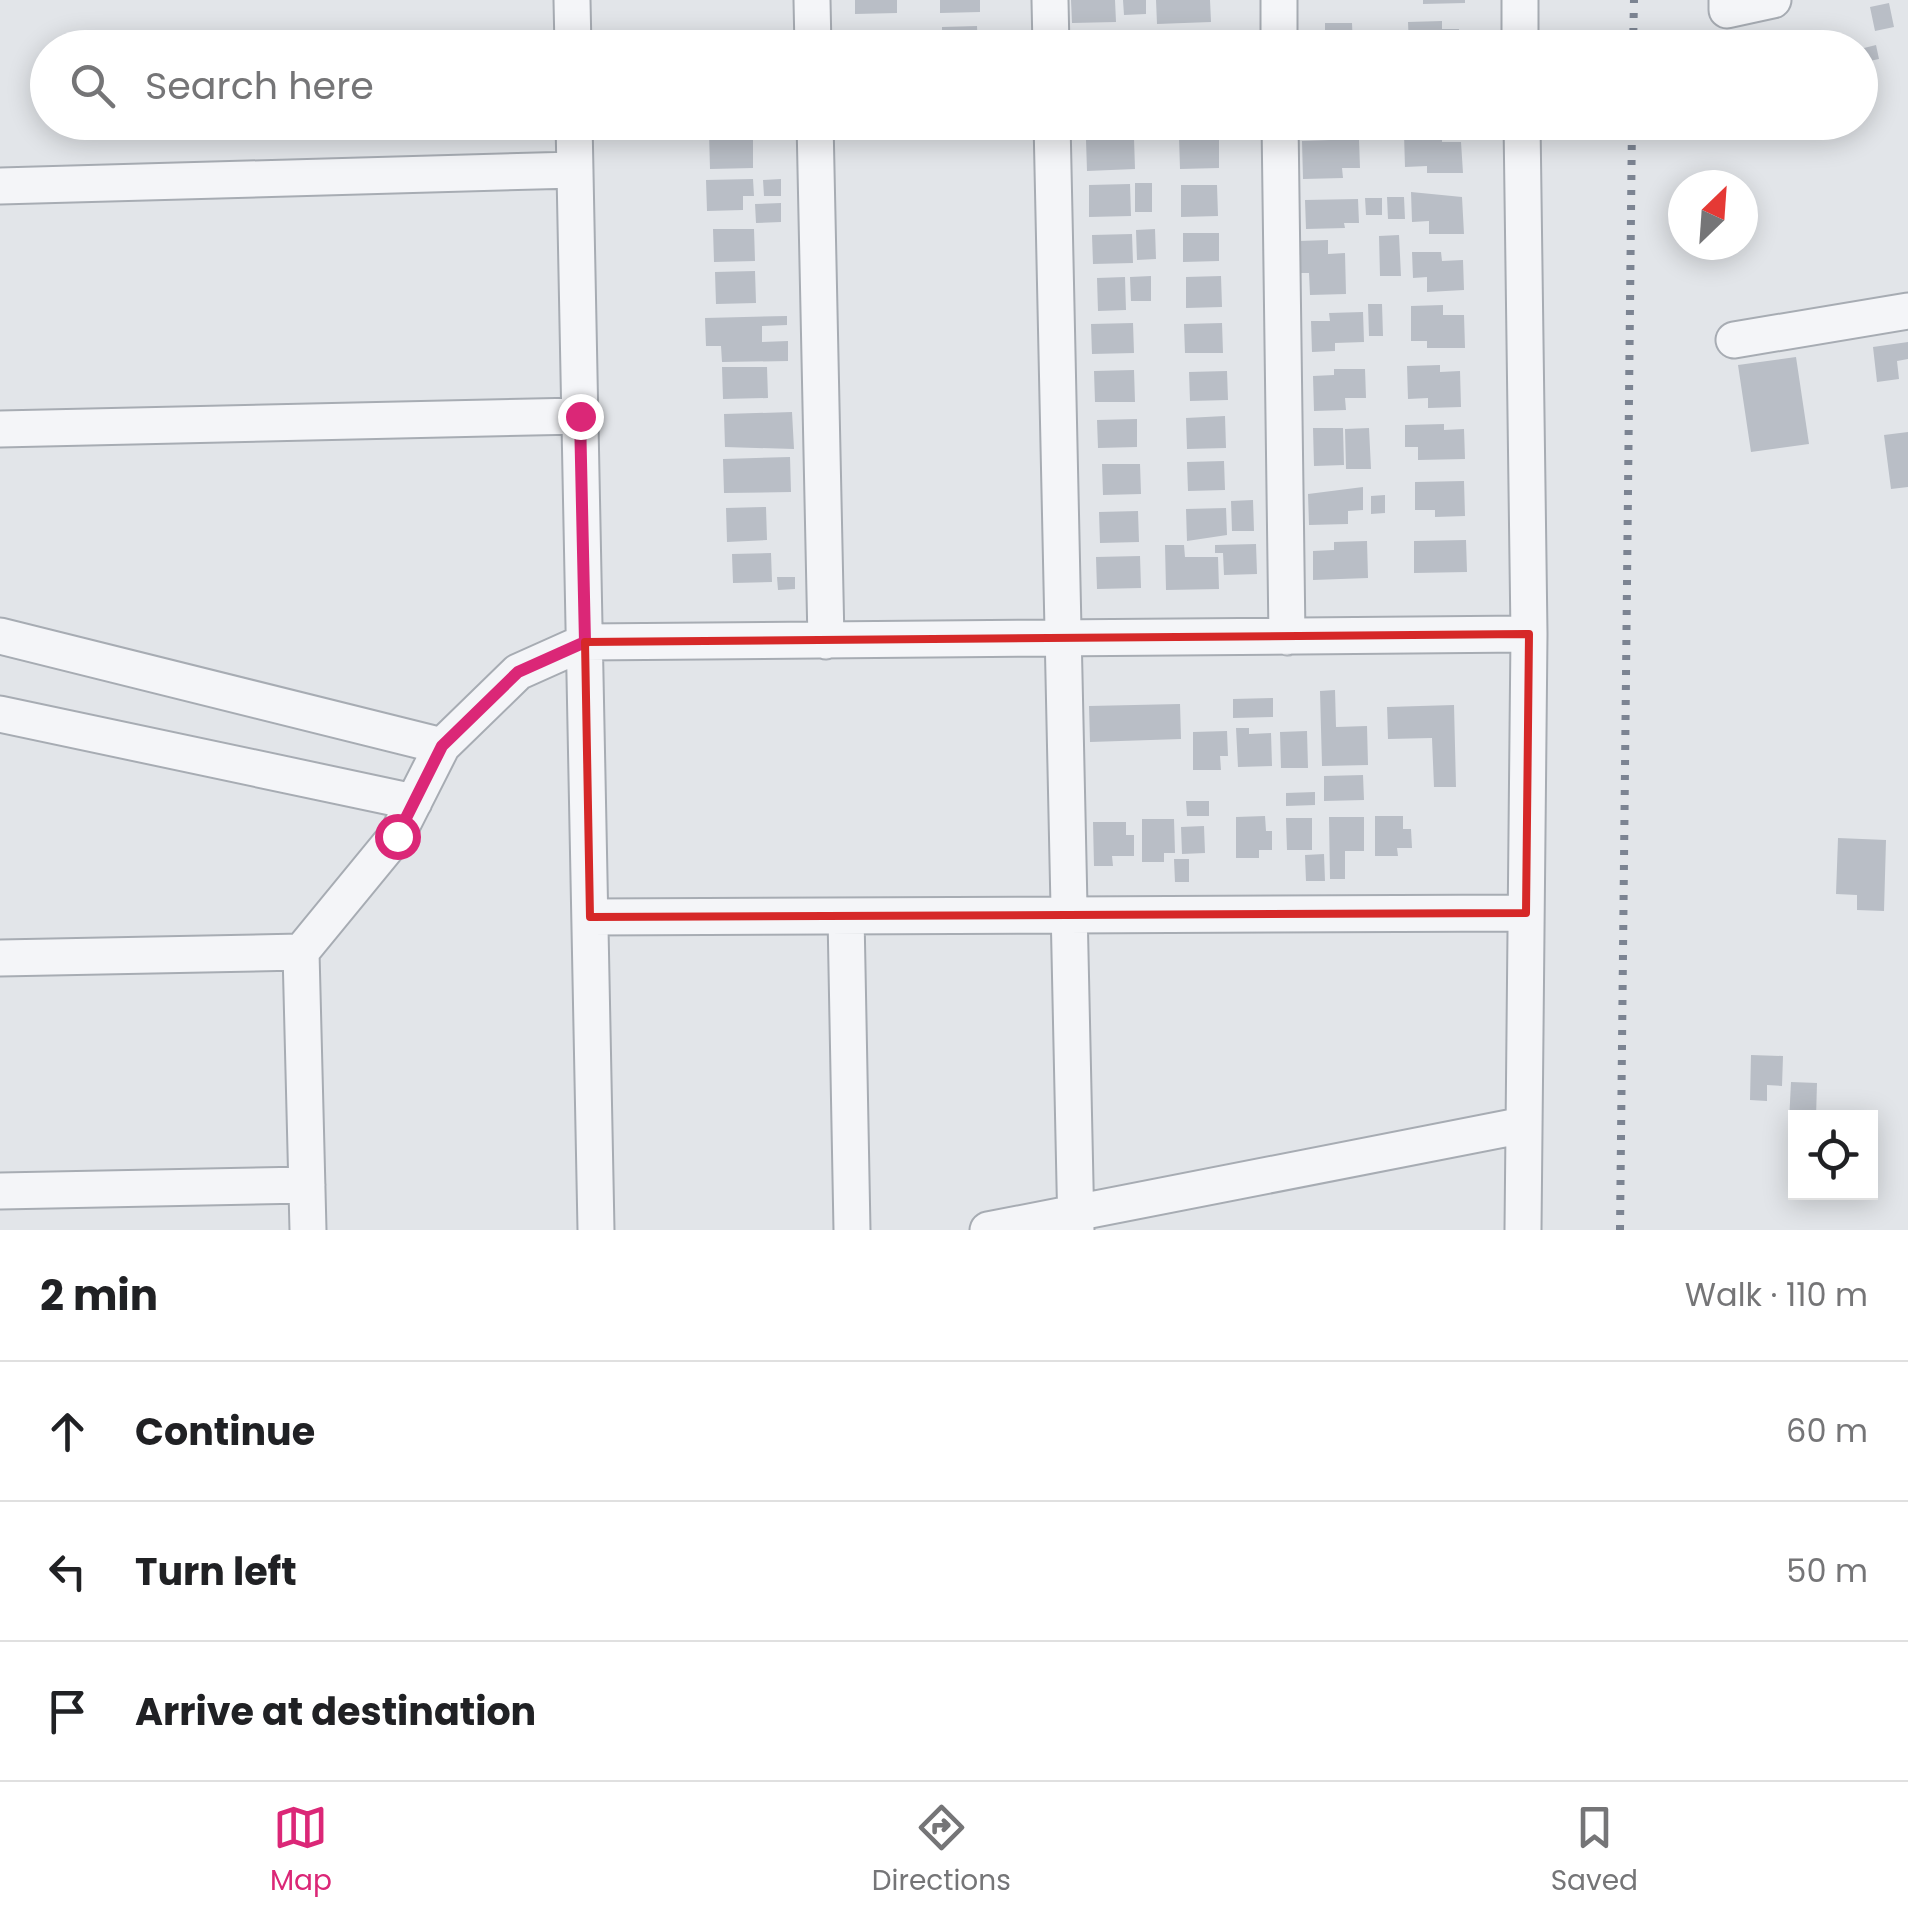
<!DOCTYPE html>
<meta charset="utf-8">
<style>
:root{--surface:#fff;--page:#f2f2f2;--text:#202124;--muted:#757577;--line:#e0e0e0;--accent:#db2777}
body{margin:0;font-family:Poppins,sans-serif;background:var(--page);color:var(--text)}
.controls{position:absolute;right:30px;bottom:30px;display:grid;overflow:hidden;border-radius:0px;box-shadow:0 5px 25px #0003}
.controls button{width:90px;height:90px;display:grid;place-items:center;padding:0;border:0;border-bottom:2px solid var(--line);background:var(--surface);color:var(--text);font:50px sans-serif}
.compass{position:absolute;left:1668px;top:170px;width:90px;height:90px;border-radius:50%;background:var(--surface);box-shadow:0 5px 25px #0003;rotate:25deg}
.stop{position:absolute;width:30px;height:30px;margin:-22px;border:8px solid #db2777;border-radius:50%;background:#fff}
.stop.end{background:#db2777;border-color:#fff;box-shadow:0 2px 10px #0008}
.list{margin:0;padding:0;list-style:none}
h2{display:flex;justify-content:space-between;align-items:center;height:130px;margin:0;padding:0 40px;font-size:42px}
h2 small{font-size:32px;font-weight:400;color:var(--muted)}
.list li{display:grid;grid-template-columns:65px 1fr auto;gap:30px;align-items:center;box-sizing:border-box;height:140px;padding:0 40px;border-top:2px solid var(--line)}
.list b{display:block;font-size:38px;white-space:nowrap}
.list em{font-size:32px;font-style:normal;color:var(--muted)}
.icon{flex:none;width:55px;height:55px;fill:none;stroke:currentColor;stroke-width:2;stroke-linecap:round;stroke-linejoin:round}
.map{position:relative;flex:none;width:1908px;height:1230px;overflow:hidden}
.search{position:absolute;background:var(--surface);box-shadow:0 5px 25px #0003;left:30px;right:30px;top:30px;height:110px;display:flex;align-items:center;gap:25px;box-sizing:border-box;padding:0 35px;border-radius:55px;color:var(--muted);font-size:38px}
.sheet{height:550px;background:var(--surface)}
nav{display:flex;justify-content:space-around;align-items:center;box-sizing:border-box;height:140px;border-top:2px solid var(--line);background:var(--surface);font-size:28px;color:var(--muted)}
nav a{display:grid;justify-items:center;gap:5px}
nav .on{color:var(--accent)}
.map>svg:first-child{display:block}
.building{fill:#b9bec6}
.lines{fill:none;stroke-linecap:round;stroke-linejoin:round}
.minor-casing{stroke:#a7acb3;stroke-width:39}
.minor{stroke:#f4f5f8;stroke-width:35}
.rail{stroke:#7c8492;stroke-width:8;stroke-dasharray:5 10;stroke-linecap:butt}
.route{stroke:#db2777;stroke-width:12}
.marked{fill:none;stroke:#d62828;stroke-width:8;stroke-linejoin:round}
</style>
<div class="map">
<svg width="1908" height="1230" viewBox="0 0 1908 1230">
<rect width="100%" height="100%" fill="#e2e5e9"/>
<path class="building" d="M855,0H897V13L855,14Z
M940,0H980V12L940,13Z
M1071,0H1115L1116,22L1072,23Z
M1123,0H1146V14L1124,15Z
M1156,0H1210L1211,22L1157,24Z
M1423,0H1465V3L1423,4Z
M1889,3L1894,27L1875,31L1870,7Z
M1442,21V29H1459L1460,48H1409L1408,22Z
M1325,23H1352L1353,48H1304V31H1325Z
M977,26L978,48H942V27Z
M893,30L894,48H859L858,31Z
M1126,39V48H1085V40Z
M1214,39L1215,48H1173V40Z
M1876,45L1879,59L1860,63V49Z
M1300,122H1320L1321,136L1301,137Z
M753,131V168L710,169L709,132Z
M1442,133V142H1461L1463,173H1427V166L1405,167L1404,134Z
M1219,136V168L1180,169L1179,137Z
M1134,138L1135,169L1087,171L1086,140Z
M1359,139L1360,168H1342L1343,178L1303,179L1302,141Z
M753,179L754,196H743V210L707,211L706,180Z
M781,179V196H764L763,180Z
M1135,183H1152V212H1135Z
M1130,184L1131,216L1089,217V185Z
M1181,185H1217L1218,216L1181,217Z
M1411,192L1462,197L1464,234H1429V221L1412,222Z
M1387,197H1404L1405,219H1388Z
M1365,198H1382V215H1366Z
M1358,199L1359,223H1344L1345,228L1306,229L1305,200Z
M781,203V222L756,223L755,204Z
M713,229H754L755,261L714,262Z
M1155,229L1156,259L1137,260L1136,230Z
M1183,233H1219V261L1183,262Z
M1132,234L1133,263L1093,264L1092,235Z
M1399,235L1401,276H1380L1379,236Z
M1328,240V254L1345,253L1346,294L1310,295L1309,273H1300L1299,241Z
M1412,252H1441L1442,261L1463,260L1464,290L1427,292V277L1413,278Z
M755,271L756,303L716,304L715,272Z
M1151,276V301H1131L1130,277Z
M1221,276L1222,307L1186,308V277Z
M1125,277L1126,310L1098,311L1097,278Z
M1368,304H1382L1383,336H1369Z
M1443,305V315H1464L1465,348H1427V341H1411V306Z
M1363,312L1364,342L1335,343V351L1312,352L1311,321H1330L1329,313Z
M787,316V325L762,326V342L788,341V361L722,362L721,346H706L705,318Z
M1133,323L1134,353L1092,354L1091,324Z
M1222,323L1223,353H1185L1184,324Z
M1908,342V359L1897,361L1899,379L1877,382L1873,347Z
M1796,357L1809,444L1751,452L1738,365Z
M1440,365V372L1460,371L1461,407L1428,408V398L1408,399L1407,366Z
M722,367H767L768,398L723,399Z
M1334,369H1365L1366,398H1345L1346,410L1314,411L1313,376L1334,375Z
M1134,370L1135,402H1095L1094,371Z
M1227,371L1228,400L1190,401L1189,372Z
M792,412L794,449L725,447L724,414Z
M1225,416L1226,448L1187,449L1186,418Z
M1137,419V447L1098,448L1097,420Z
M1444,424V430L1464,429L1465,459L1418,460V447H1405V425Z
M1313,428H1343L1344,465L1314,466Z
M1369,428L1371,469H1346L1345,429Z
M1908,432V487L1891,489L1884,435Z
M790,457L791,492L724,493L723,459Z
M1224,461L1225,490L1188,491L1187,462Z
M1102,464H1140L1141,494L1103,495Z
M1464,481L1465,516L1435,517V510H1415V482Z
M1363,487V510L1348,511V524L1309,525L1308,494Z
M1385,495V513L1371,514V496Z
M1253,500L1254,531H1232L1231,501Z
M766,507L767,540L727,542L726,508Z
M1226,508L1227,535L1187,541L1186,509Z
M1138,511L1139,542L1100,543L1099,512Z
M1466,540L1467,572L1414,573V541Z
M1367,541L1368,578L1313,580V551L1334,550V542Z
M1256,544L1257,574L1224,575L1223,553H1215V545Z
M1165,545H1184L1185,557H1218L1219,589L1166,590Z
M771,553L772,582L733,583L732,554Z
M1140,556L1141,588L1097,589L1096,557Z
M777,577H795V589L778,590Z
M1335,690L1336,727L1367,726L1368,765L1322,766L1320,691Z
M1273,698V717L1233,718V699Z
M1180,704L1181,739L1090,742L1089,706Z
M1454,705L1456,787H1434L1432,738L1388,739L1387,707Z
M1236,728H1249V734L1271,733L1272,766L1238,767Z
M1227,731L1228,756H1220L1221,770H1193V732Z
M1307,731L1308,768H1281L1280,732Z
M1363,775L1364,800L1324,801V776Z
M1315,792V805L1286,806V793Z
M1186,801H1209V816H1187Z
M1265,816L1266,831H1272V850H1259V858H1236V817Z
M1375,816H1403V829H1411L1412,848H1397L1398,856H1375Z
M1329,817H1364V851H1345V879H1330Z
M1286,818H1312V850H1287Z
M1142,819H1174L1175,853H1164V862H1142Z
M1093,822H1126V835H1134V856H1112L1113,866H1094Z
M1204,826L1205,853L1182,854L1181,827Z
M1838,838L1886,840L1884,911L1857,910V895L1836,894Z
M1324,854L1325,881H1306L1305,855Z
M1174,859H1189V882H1175Z
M1751,1055L1783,1056L1782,1086L1767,1085V1101L1750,1100Z
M1791,1082L1817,1083L1816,1118H1796V1143L1788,1142Z"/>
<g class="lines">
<defs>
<path id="minor" d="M572,0L573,48
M812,0L813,48
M1050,0L1051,48
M1279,0V48
M1520,0V48
M1727,0V10L1773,0
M574,122L596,1230
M815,122L826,641
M1052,122L1076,1230
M1280,122L1287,637
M1522,122L1529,634L1523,1230
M0,186L575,170
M1734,340L1908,311
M0,429L580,416
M0,636L442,746
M0,714L414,802
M846,916L852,1230
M590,917L1526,913
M0,958L301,952
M0,1191L307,1185
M308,1230L301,952L397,835L442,746L518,672L585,642L1529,634
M988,1230L1524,1125"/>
</defs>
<use href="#minor" class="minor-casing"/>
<use href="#minor" class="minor"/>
<path class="rail" d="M1633,48L1634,0
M1620,1230L1632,122"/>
</g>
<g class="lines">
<path class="route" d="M397,836L442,746L518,672L585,642L580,416"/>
</g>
<path class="marked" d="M1529,634L1526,913L590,917L585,642Z"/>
</svg>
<div class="controls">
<button><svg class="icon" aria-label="locate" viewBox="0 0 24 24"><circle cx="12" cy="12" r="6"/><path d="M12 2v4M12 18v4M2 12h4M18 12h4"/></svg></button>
</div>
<svg class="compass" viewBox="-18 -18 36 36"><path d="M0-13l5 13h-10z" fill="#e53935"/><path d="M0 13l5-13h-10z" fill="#757577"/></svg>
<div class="stop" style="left:397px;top:836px"></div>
<div class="stop end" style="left:580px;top:416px"></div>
<div class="search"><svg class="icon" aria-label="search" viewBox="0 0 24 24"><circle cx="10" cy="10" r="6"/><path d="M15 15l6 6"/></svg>Search here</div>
</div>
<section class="sheet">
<h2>2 min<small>Walk · 110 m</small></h2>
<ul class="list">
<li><svg class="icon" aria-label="ahead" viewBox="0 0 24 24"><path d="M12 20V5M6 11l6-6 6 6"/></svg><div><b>Continue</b></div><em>60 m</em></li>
<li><svg class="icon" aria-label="left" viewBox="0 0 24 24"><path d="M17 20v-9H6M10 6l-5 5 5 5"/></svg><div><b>Turn left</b></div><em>50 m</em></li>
<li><svg class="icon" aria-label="arrive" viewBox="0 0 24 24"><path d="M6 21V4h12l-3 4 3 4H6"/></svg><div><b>Arrive at destination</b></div></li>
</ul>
</section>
<nav>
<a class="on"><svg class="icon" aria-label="map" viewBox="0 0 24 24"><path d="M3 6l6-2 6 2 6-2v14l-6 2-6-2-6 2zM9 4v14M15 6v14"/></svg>Map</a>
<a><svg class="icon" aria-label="directions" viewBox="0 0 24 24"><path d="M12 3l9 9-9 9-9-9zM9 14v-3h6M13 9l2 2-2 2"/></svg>Directions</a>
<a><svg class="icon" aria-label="saved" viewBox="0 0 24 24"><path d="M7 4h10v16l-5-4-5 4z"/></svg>Saved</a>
</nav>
